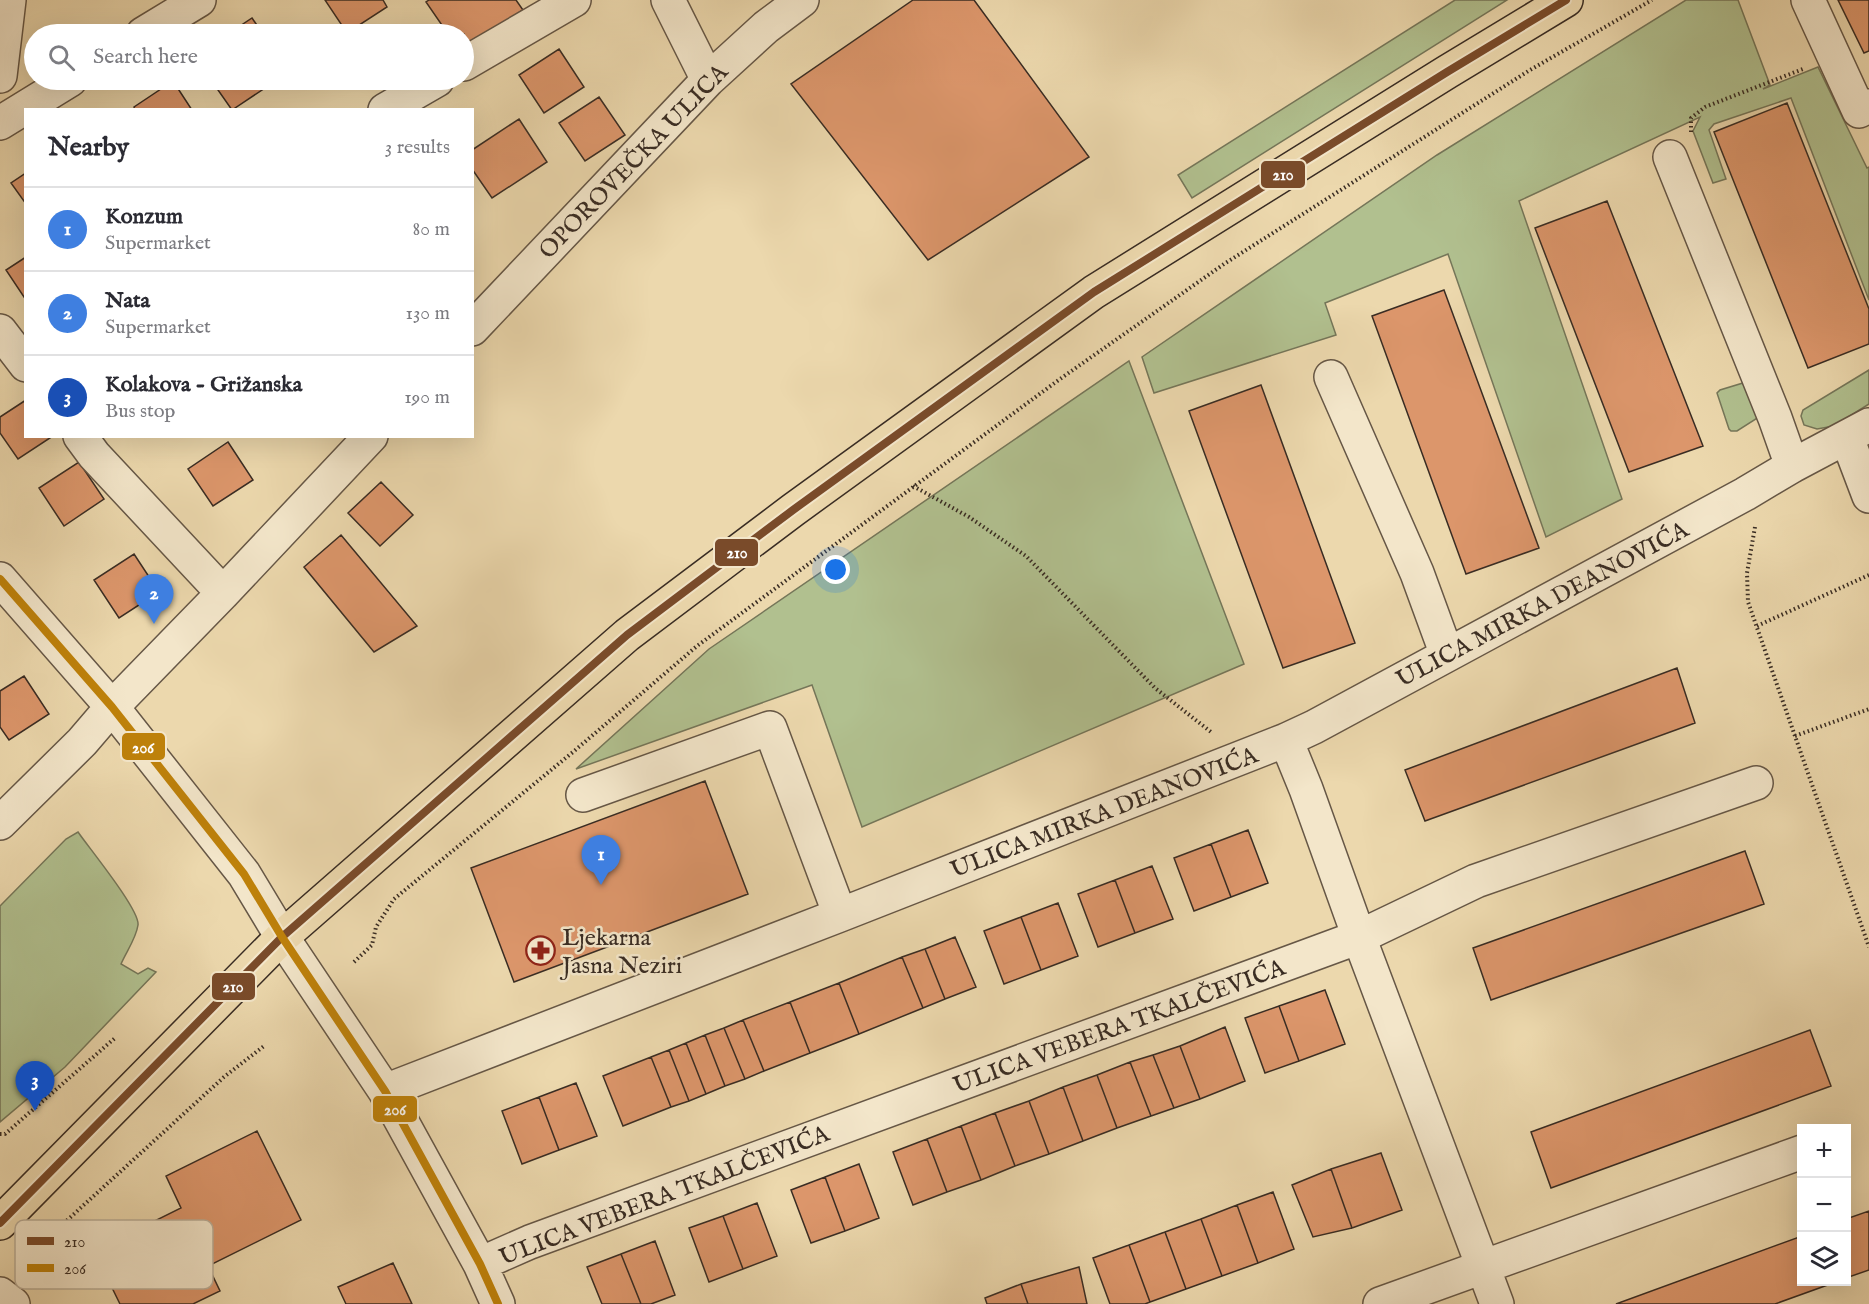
<!DOCTYPE html>
<meta charset="utf-8">
<style>
:root{--surface:#fff;--page:#f7f7f7;--text:#2b2b33;--muted:#7c7c81;--line:#e1e1e2;--accent:#d93025}
body{margin:0;font-family:"IM FELL English",serif;background:var(--page);color:var(--text)}
.controls{position:absolute;right:18px;bottom:18px;display:grid;overflow:hidden;border-radius:0px;box-shadow:0 6px 24px #0002}
.controls button{width:54px;height:54px;display:grid;place-items:center;padding:0;border:0;border-bottom:2px solid var(--line);background:var(--surface);color:var(--text);font:30px sans-serif}
.you{position:absolute;left:836px;top:570px;width:21px;height:21px;margin:-15px;border:4px solid #fff;border-radius:50%;background:#1a73e8;box-shadow:0 0 0 9px #1a73e833}
.badge{display:grid;place-items:center;width:39px;height:39px;border-radius:50%;background:var(--accent);color:#fff;font-size:20px;font-weight:700}
.pin{position:absolute;translate:-50% -50px;filter:drop-shadow(0 2px 3px #0008)}
.pin::after{content:'';position:absolute;top:32px;width:21px;height:18px;background:inherit;clip-path:polygon(0 0,100% 0,50% 100%)}
.list{margin:0;padding:0;list-style:none}
h2{display:flex;justify-content:space-between;align-items:center;height:78px;margin:0;padding:0 24px;font-size:26px}
h2 small{font-size:20px;font-weight:400;color:var(--muted)}
.list li{display:grid;grid-template-columns:39px 1fr auto;gap:18px;align-items:center;box-sizing:border-box;height:84px;padding:0 24px;border-top:2px solid var(--line)}
.list b{display:block;font-size:22px;white-space:nowrap}
.list p{margin:0;font-size:20px;white-space:nowrap;color:var(--muted)}
.list em{font-size:20px;font-style:normal;color:var(--muted)}
.icon{flex:none;width:33px;height:33px;fill:none;stroke:currentColor;stroke-width:2;stroke-linecap:round;stroke-linejoin:round}
.map{position:relative;flex:none;width:1869px;height:1304px;overflow:hidden}
.search{position:absolute;background:var(--surface);box-shadow:0 6px 24px #0002;left:24px;top:24px;width:450px;height:66px;display:flex;align-items:center;gap:15px;box-sizing:border-box;padding:0 21px;border-radius:33px;color:var(--muted);font-size:22px}
.panel{position:absolute;background:var(--surface);box-shadow:0 6px 24px #0002;left:24px;top:108px;width:450px;height:330px;border-radius:0px}
.map>svg:first-child{display:block}
.green{fill:#b1c08f;stroke:#757659;stroke-width:1.5}
.building{fill:#dc966b;stroke:#392c23;stroke-width:1.5}
.lines{fill:none;stroke-linecap:round;stroke-linejoin:round}
.minor-casing{stroke:#665746;stroke-width:36}
.major-casing{stroke:#392c23;stroke-width:36}
.path{stroke:#392c23;stroke-width:4;stroke-dasharray:1.5 3;stroke-linecap:butt}
.minor{stroke:#f3e6ca;stroke-width:33}
.major{stroke:#ecd8ad;stroke-width:33}
.bus-1-casing{stroke:#f3e6ca;stroke-width:12}
.bus-2-casing{stroke:#f3e6ca;stroke-width:12}
.bus-1{stroke:#7a4b2a;stroke-width:8}
.bus-2{stroke:#be810a;stroke-width:8}
.labels{text-anchor:middle;stroke-width:5;stroke-linejoin:round;paint-order:stroke}
.street-label{font-size:24px;fill:#392c23;stroke:#f3e6ca}
.poi-label{font-size:24px;fill:#392c23;stroke:#f3e6ca;text-anchor:start}
.key{fill:#f3e6ca;stroke:#bbae98;stroke-width:1.5}
.key-label{font-size:16px;fill:#392c23}
.line-badge{stroke:#f3e6ca;stroke-width:2}
.badge-label{font-size:16px;text-anchor:middle;font-weight:bold;fill:#fff}
</style>
<div class="map">
<svg width="1869" height="1304" viewBox="0 0 1869 1304">
<rect width="100%" height="100%" fill="#ecd8ad"/>
<filter id="stains"><feTurbulence type="fractalNoise" baseFrequency=".00333" numOctaves="4"/><feColorMatrix values="0 0 0 0 .2 0 0 0 0 .09 0 0 0 0 .02 0 0 0 .5 -.17"/></filter>
<radialGradient id="worn" r=".72"><stop offset=".6" stop-color="#630" stop-opacity="0"/><stop offset="1" stop-color="#630" stop-opacity=".3"/></radialGradient>
<path class="green" d="M1455,0H1507L1192,198L1178,175Z
M1686,0H1738L1770,85L1763,89L1818,67L1867,168L1869,167V300L1791,98L1714,124L1709,130L1726,179L1713,183L1693,131L1700,117L1519,201L1622,499L1546,537L1448,254L1325,303L1336,335L1154,393L1142,357L1437,155Z
M1129,361L1244,664L862,827L812,685L576,769L709,649Z
M1869,370V404L1834,426L1817,429L1804,425L1801,416L1803,410Z
M1743,383L1759,417L1737,431H1731L1729,429L1717,393L1720,390Z
M78,832C89,848 140,910 138,925C136,939 126,952 121,964L138,974L148,968L156,972L65,1067L0,1122V906L66,839Z"/>
<path class="building" d="M325,0H383L387,7L347,33Z
M429,0H516L523,10L464,49V34H448L426,2Z
M913,0H974L1089,157L928,260L791,84Z
M1838,0H1869V51L1864,53Z
M252,18L263,34H228Z
M559,49L584,87L544,113L519,75Z
M211,80H277L232,110Z
M173,81L192,110H135L134,107Z
M599,97L625,135L585,161L559,123Z
M1787,103L1869,309V344L1808,368L1714,132Z
M519,119L547,162L492,198L472,169V150Z
M26,173V204L11,183Z
M1607,201L1703,446L1629,472L1535,228Z
M26,257V300L6,270Z
M1444,290L1539,548L1466,574L1372,316Z
M1261,385L1355,643L1283,668L1189,411Z
M26,400V436H53L18,459L0,433V417Z
M228,442L253,480L213,506L188,469Z
M79,462L104,499L64,526L39,488Z
M381,482L413,515L380,546L348,513Z
M341,535L417,626L374,652L304,567Z
M134,554L159,592L119,618L94,580Z
M1677,668L1695,723L1425,821L1405,770Z
M24,676L49,714L9,740L0,727V691Z
M705,781L748,894L514,982L471,868Z
M1248,830L1268,883L1231,897L1211,844Z
M1211,844L1231,897L1194,911L1174,858Z
M1745,851L1764,904L1491,1000L1473,948Z
M1152,866L1173,919L1135,933L1115,880Z
M1115,880L1135,933L1098,947L1078,894Z
M1058,903L1078,956L1041,970L1021,917Z
M1021,917L1041,970L1004,984L984,931Z
M955,937L976,987L945,999L925,949Z
M925,949L945,999L923,1008L902,957Z
M902,957L923,1008L859,1034L839,983Z
M839,983L859,1034L810,1053L790,1002Z
M1325,990L1345,1044L1299,1061L1279,1006Z
M790,1002L810,1053L764,1071L743,1020Z
M1279,1006L1299,1061L1265,1073L1245,1018Z
M743,1020L764,1071L745,1079L724,1028Z
M1225,1027L1245,1081L1200,1099L1180,1046Z
M724,1028L745,1079L725,1086L705,1035Z
M1810,1030L1831,1086L1551,1188L1531,1132Z
M705,1035L725,1086L706,1094L686,1043Z
M686,1043L706,1094L689,1101L669,1050Z
M1180,1046L1200,1099L1174,1108L1153,1055Z
M669,1050L689,1101L671,1107L651,1057Z
M1153,1055L1174,1108L1151,1116L1130,1062Z
M651,1057L671,1107L623,1126L603,1076Z
M1130,1062L1151,1116L1117,1128L1097,1075Z
M1097,1075L1117,1128L1083,1141L1063,1087Z
M576,1083L597,1136L559,1150L539,1097Z
M1063,1087L1083,1141L1049,1154L1029,1101Z
M539,1097L559,1150L522,1164L502,1111Z
M1029,1101L1049,1154L1015,1166L995,1113Z
M995,1113L1015,1166L981,1180L961,1126Z
M961,1126L981,1180L947,1192L927,1139Z
M257,1131L301,1220L208,1266L220,1291L193,1304H120L94,1251L181,1208L166,1176Z
M927,1139L947,1192L913,1205L893,1152Z
M1381,1153L1402,1210L1352,1228L1331,1169Z
M859,1164L879,1218L845,1231L825,1177Z
M1331,1169L1352,1228L1313,1237L1292,1185Z
M825,1177L845,1231L811,1243L791,1190Z
M1273,1192L1294,1249L1258,1263L1237,1205Z
M757,1203L777,1256L743,1269L723,1216Z
M1237,1205L1258,1263L1222,1276L1201,1219Z
M1869,1211V1270L1846,1278V1219Z
M723,1216L743,1269L709,1282L689,1228Z
M1201,1219L1222,1276L1186,1289L1165,1232Z
M1165,1232L1186,1289L1150,1302L1129,1245Z
M1802,1236V1282H1836L1775,1304H1616Z
M655,1241L675,1295L651,1304H641L621,1254Z
M1129,1245L1150,1302L1145,1304H1110L1093,1258Z
M621,1254L641,1304H602L587,1267Z
M393,1263L412,1304H346L338,1287Z
M1079,1267L1087,1304H1028L1021,1284Z
M1021,1284L1028,1304H987L985,1298Z"/>
<g class="lines">
<defs>
<path id="minor" d="M668,0L708,80
M1808,0L1859,111L1869,106
M143,34L199,0
M464,64L574,0
M0,76L9,0
M385,110L437,80
M0,123L70,80
M1670,157L1775,418L1792,466
M472,329L708,80L766,27L802,0
M0,331L26,365
M1331,377L1417,573L1447,655
M80,436L94,455L223,593
M1847,438L1869,496
M0,579L112,707L244,874L282,937L385,1091L480,1264L498,1304
M1286,740L1306,789L1359,937L1497,1304
M583,795L770,728L840,915
M0,823L82,742L112,707L223,593L371,436
M385,1091L840,915L1286,740L1314,727L1745,494L1792,466L1869,425
M480,1264L530,1242L1359,937L1476,881L1756,783
M0,1294L13,1304
M1380,1304L1802,1152"/>
<path id="major" d="M0,1223L282,937L627,635L793,510L1094,292L1447,72L1566,0"/>
</defs>
<use href="#minor" class="minor-casing"/>
<use href="#major" class="major-casing"/>
<path class="path" d="M1691,132V118L1705,107L1803,69
M913,486L969,517L1026,556L1155,688L1211,732
M1755,527L1747,573L1748,602L1869,947
M1757,626L1869,575
M1795,736L1869,709
M354,962L372,945L376,927L394,899L573,752L697,646L1060,379L1224,264L1530,70L1652,0
M0,1134H5L115,1038
M17,1266L224,1077L264,1046"/>
<use href="#minor" class="minor"/>
<use href="#major" class="major"/>
<defs>
<path id="bus-1" d="M0,1223L282,937L627,635L793,510L1094,292L1447,72L1566,0"/>
<path id="bus-2" d="M0,579L112,707L244,874L282,937L385,1091L480,1264L498,1304"/>
</defs>
<use href="#bus-1" class="bus-1-casing"/>
<use href="#bus-2" class="bus-2-casing"/>
<use href="#bus-1" class="bus-1"/>
<use href="#bus-2" class="bus-2"/>
</g>
<defs>
<symbol id="pharmacy-ring" viewBox="-11 -11 22 22"><circle r="9.5" fill="#f3e6ca" stroke="#8f2418" stroke-width="1.5"/><path d="M-2-6h4v4h4v4h-4v4h-4v-4h-4v-4h4Z" fill="#8f2418"/></symbol>
</defs>
<g fill-rule="evenodd">
<use href="#pharmacy-ring" x="524" y="934" width="33" height="33"/>
</g>
<g class="labels">
<g class="street-label">
<text transform="translate(633 161) rotate(-46)" y="8">OPOROVEČKA ULICA</text>
<text transform="translate(1542 604) rotate(-28)" y="8">ULICA MIRKA DEANOVIĆA</text>
<text transform="translate(1104 812) rotate(-21)" y="8">ULICA MIRKA DEANOVIĆA</text>
<text transform="translate(1119 1026) rotate(-20)" y="8">ULICA VEBERA TKALČEVIĆA</text>
<text transform="translate(664 1195) rotate(-21)" y="8">ULICA VEBERA TKALČEVIĆA</text>
</g>
<g class="poi-label">
<text x="562" y="945">Ljekarna<tspan x="562" dy="28">Jasna Neziri</tspan></text>
</g>
</g>
<rect x="15" y="1220" width="198" height="69" rx="9" class="key"/>
<rect x="27" y="1237" width="27" height="8" fill="#7a4b2a"/>
<rect x="27" y="1264" width="27" height="8" fill="#be810a"/>
<g class="key-label">
<text x="64" y="1247">210</text>
<text x="64" y="1274">206</text>
</g>
<g class="line-badge">
<rect x="1260" y="160" width="46" height="29" rx="6" fill="#7a4b2a"/>
<rect x="714" y="538" width="45" height="29" rx="6" fill="#7a4b2a"/>
<rect x="121" y="732" width="45" height="29" rx="6" fill="#be810a"/>
<rect x="211" y="972" width="45" height="29" rx="6" fill="#7a4b2a"/>
<rect x="372" y="1095" width="46" height="28" rx="6" fill="#be810a"/>
</g>
<g class="badge-label">
<text x="1283" y="180">210</text>
<text x="737" y="558">210</text>
<text x="143" y="753">206</text>
<text x="233" y="992">210</text>
<text x="395" y="1115">206</text>
</g>
<rect width="100%" height="100%" filter="url(#stains)"/>
<rect width="100%" height="100%" fill="url(#worn)"/>
</svg>
<div class="controls">
<button>+</button>
<button>−</button>
<button><svg class="icon" aria-label="layers" viewBox="0 0 24 24"><path d="M12 4l9 5-9 5-9-5zM3 14l9 5 9-5"/></svg></button>
</div>
<div class="you"></div>
<div class="pin badge" style="left:601px;top:885px;background:#3f7fe0">1</div>
<div class="pin badge" style="left:154px;top:624px;background:#3f7fe0">2</div>
<div class="pin badge" style="left:35px;top:1111px;background:#1a4fb4">3</div>
<div class="search"><svg class="icon" aria-label="search" viewBox="0 0 24 24"><circle cx="10" cy="10" r="6"/><path d="M15 15l6 6"/></svg>Search here</div>
<section class="panel">
<h2>Nearby<small>3 results</small></h2>
<ul class="list">
<li><span class="badge" style="background:#3f7fe0">1</span><div><b>Konzum</b><p>Supermarket</p></div><em>80 m</em></li>
<li><span class="badge" style="background:#3f7fe0">2</span><div><b>Nata</b><p>Supermarket</p></div><em>130 m</em></li>
<li><span class="badge" style="background:#1a4fb4">3</span><div><b>Kolakova - Grižanska</b><p>Bus stop</p></div><em>190 m</em></li>
</ul>
</section>
</div>
